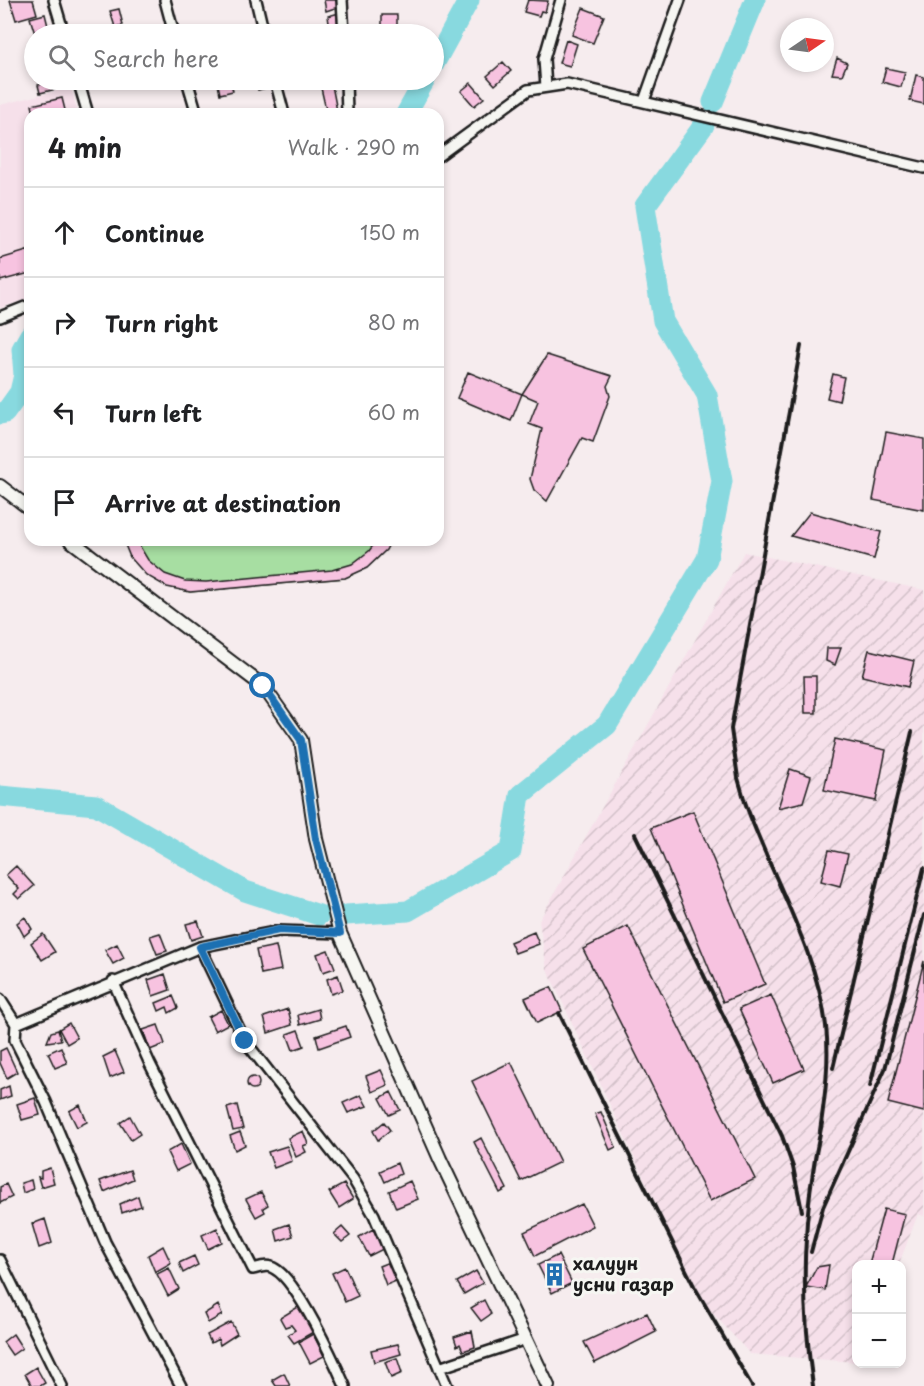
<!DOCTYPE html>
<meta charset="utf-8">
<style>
:root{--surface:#fff;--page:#f2f2f2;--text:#202124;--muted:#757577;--line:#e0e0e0}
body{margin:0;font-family:"Playpen Sans",sans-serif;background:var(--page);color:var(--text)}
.controls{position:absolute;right:18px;bottom:18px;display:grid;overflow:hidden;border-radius:12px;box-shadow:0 3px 9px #0003}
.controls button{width:54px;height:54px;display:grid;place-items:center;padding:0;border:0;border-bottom:2px solid var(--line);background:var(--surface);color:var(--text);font:30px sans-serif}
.compass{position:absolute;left:780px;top:18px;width:54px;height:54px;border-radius:50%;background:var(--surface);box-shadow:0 3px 9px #0003;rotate:77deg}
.stop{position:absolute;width:18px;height:18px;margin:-14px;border:4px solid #1f6fb2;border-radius:50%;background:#fff}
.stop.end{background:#1f6fb2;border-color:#fff;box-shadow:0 2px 6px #0008}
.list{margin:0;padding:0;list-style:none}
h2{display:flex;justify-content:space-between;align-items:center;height:78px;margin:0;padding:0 24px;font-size:26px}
h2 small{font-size:20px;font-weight:400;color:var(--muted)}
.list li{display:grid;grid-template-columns:39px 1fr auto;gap:18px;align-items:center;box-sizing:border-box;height:90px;padding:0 24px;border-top:2px solid var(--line)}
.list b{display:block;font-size:22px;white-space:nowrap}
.list em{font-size:20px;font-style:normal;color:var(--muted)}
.icon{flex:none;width:33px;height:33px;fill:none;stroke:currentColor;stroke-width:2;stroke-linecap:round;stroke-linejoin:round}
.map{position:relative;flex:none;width:924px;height:1386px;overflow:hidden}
.search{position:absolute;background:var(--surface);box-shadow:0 3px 9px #0003;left:24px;top:24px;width:420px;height:66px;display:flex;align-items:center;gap:15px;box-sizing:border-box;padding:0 21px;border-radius:33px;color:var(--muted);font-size:22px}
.panel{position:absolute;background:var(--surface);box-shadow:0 3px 9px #0003;left:24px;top:108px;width:420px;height:438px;border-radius:18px}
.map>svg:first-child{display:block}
.built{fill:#f6e0ea}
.industrial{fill:url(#industrial-furrows)}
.garden{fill:#a7dea2;stroke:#627d5f;stroke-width:1.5}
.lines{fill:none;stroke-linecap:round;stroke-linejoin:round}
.river{stroke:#88d9df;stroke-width:21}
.building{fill:#f7c3e0;stroke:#1c1c1c;stroke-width:1.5}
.minor-casing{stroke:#1c1c1c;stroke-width:14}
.tertiary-casing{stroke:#1c1c1c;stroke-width:16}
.minor{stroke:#f6f6f2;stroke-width:9}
.tertiary{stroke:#f6f6f2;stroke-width:12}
.rail{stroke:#1c1c1c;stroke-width:4}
.route{stroke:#1f6fb2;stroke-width:8}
.labels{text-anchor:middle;stroke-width:6;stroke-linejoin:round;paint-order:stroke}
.poi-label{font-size:18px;font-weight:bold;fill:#1c1c1c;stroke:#f6f6f2;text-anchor:start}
</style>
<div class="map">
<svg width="924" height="1386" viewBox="0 0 924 1386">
<defs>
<pattern id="industrial-furrows" width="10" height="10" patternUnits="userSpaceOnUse" patternTransform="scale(1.5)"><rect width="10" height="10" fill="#f6e0ea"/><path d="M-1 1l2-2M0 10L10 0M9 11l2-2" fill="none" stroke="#d2c0c8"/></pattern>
</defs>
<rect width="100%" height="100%" fill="#f6ecee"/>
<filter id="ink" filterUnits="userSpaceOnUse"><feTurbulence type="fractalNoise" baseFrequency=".0167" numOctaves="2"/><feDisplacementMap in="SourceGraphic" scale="12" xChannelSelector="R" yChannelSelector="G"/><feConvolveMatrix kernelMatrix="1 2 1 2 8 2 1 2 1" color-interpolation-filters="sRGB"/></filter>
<g filter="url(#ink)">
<path class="built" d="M71,87L78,114H30V298L0,308V105Z"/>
<path class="industrial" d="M744,552L924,590V1216L918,1214L899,1264H856V1362L750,1354L700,1299L547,969L539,921Z"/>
<path class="garden" d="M123,540H391C381,560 365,569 345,578L190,592C149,583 145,574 123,540Z"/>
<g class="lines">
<path class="river" d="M434,64L469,0
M713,102L755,0
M406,114L425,80
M0,414L5,413L20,392L24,375L22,349L30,335
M0,796L96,805L245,891L319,915
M346,915L408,911L511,851L520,795L607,725L707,559L722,481L707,395L663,321L645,206L704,125"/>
</g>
<path class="building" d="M10,0H33L37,14L16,20Z
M324,0H337L338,7L326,11Z
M528,0L548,1L545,12L541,11L539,16L524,12Z
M583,8L604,16L593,43L572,35Z
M119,9L123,25L115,27L110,11Z
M339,13V28L330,30L328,16Z
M45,14L50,34H35L30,18Z
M382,15H397V34H382Z
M566,40L577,44L570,66L559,63Z
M837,58L847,63L842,75L832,74Z
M503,62L511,71L495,85L487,76Z
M886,68L905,72L901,87L882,82Z
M916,75L924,77V104L910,101Z
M58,80L60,88L40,93L38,85Z
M217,80H230L233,91L220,94Z
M255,80H269L265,83L266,88L258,90Z
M471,83L484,98L474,106L461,91Z
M332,85L337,111L327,114L321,88Z
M62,98L66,114H34L32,105Z
M30,250V273L0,281V259Z
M547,355L612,376L607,386L610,396L593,442L582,438L547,501L534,490L530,479L542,429L529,424L538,401L522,394Z
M468,372L522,394L511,421L457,398Z
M833,374L844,377L839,401L827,398Z
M886,432L924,439V510L873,500Z
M810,512L881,532L874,559L791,536Z
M123,540H136L148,560L165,574L185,581L206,582L332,570L352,564L369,551L377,540H391L386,550L367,568L345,578L190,592L167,587L146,575L130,557Z
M827,648H841L835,665L826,661Z
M869,650L914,661L908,687L862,676Z
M804,676H816V713H805Z
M835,739L886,750L876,801L824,790Z
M790,769L811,776L803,802L778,808Z
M693,811L765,984L723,1002L651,828Z
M829,850L848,854L840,886L821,881Z
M16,866L34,886L19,899L14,894L19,889L6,875Z
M25,917L32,929L24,936L17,923Z
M198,921L203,936L191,940L186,924Z
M628,926L755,1179L710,1201L583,949Z
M534,932L539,944L515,953L510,942Z
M160,933L167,951L157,954L150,936Z
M43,934L55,952L42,960L31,943Z
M117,944L124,958L113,964L105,950Z
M276,946L281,970L261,974L256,950Z
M328,950L335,968L323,972L317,954Z
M924,961V1112L888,1103Z
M165,974L170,990L153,996L148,980Z
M338,975L343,990L331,994L327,979Z
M551,987L562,1011L537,1023L525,998Z
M771,995L804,1069L773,1083L739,1009Z
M173,996L178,1008L169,1013L167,1007L159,1011L156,1003Z
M288,1009L292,1025L268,1033L264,1017Z
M318,1009L320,1019L300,1025L298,1015Z
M221,1010L228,1024L215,1031L208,1017Z
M69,1023L77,1038L67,1044L59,1029Z
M158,1025L165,1044L150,1050L143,1030Z
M346,1026L350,1037L319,1048L316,1036Z
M58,1030L61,1040L47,1042L51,1032Z
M298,1030L304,1046L293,1050L287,1034Z
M61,1047L67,1063L55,1068L48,1053Z
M6,1048L17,1072L7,1078L0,1063V1051Z
M115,1051L124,1072L110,1078L103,1057Z
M511,1062L560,1162L521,1181L472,1081Z
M381,1070L388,1085L372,1092L366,1076Z
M247 1083a6 6 0 1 1 12 0a6 6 0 1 1-12 0Z
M9,1086L11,1096L0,1100V1090Z
M391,1092L400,1110L389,1115L380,1098Z
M361,1095L367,1106L348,1113L343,1103Z
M35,1098L40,1115L22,1120L17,1104Z
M80,1105L87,1122L77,1127L69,1111Z
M237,1105L243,1129L233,1131L227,1108Z
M601,1112L616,1147L610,1150L595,1114Z
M130,1116L140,1134L131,1140L120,1123Z
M384,1122L390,1130L378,1140L373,1131Z
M303,1131L308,1144L303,1146L306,1152L296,1157L288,1138Z
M240,1132L245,1145L235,1150L230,1136Z
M481,1138L507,1189L500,1193L474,1142Z
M181,1144L190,1164L176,1171L167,1152Z
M287,1146L292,1161L274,1168L268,1152Z
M397,1163L401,1174L385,1182L380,1171Z
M50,1168L54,1183L41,1187L38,1177L41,1178V1171Z
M130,1170L133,1179L104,1192L100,1181Z
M31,1180L33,1189L23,1193L21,1183Z
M410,1181L418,1199L396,1208L389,1191Z
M6,1184L12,1197L0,1203V1187Z
M344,1184L353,1199L339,1208L329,1192Z
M261,1192L268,1205L263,1208L265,1212L256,1217L246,1199Z
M138,1196L141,1206L122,1213L120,1204Z
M582,1204L593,1226L535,1256L524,1232Z
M884,1209L905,1214L892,1264H869Z
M45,1219L52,1243L39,1248L32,1224Z
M289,1224L293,1236L278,1241L275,1229Z
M342,1227L350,1236L342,1242L334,1234Z
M217,1228L222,1242L208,1249L202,1235Z
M373,1229L383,1249L369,1256L359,1237Z
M163,1246L171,1263L155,1272L148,1255Z
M558,1255L572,1283L552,1293L538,1265Z
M194,1256L198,1265L183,1273L179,1263Z
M389,1262L396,1281L386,1285L379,1266Z
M829,1265L825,1290L806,1287L817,1267Z
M345,1267L358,1296L345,1302L332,1273Z
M169,1268L179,1289L168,1296L157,1274Z
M476,1271L483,1283L464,1294L457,1282Z
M484,1300L491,1314L481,1321L471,1308Z
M218,1305L222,1315L208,1323L204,1314Z
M298,1307L315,1331L294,1343L288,1335L295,1330L291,1325L285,1327L280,1318Z
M647,1313L656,1332L595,1363L584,1342Z
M231,1322L237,1334L220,1345L218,1339L211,1343L207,1335Z
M472,1331L475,1347L463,1351L460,1344L457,1346L454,1337Z
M13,1334L22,1348L12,1355L3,1342Z
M313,1334L324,1356L310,1363L299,1342Z
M398,1344L401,1354L374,1362L371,1350Z
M397,1358L402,1373L391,1378L385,1362Z
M36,1367L45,1383L40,1386H32L25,1374Z
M284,1373L290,1386H276L272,1380Z"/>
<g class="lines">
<defs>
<path id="minor" d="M54,0L64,34
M165,0L174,34
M256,0L264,34
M342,0L344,34
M78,80L88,114
M187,80L197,114
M275,80L284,114
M346,80L347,114
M546,87L544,59L561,0
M644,101L680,0
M438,156L528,90L567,84L924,168
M0,317L30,305
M200,947L245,1041L353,1179L374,1215L447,1386
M113,981L150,1064L253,1269C261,1267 268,1264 275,1269C297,1281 334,1361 345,1386
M0,999L16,1024L15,1040L46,1102L105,1242L181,1386
M16,1024L200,947L279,931L340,933
M0,1260L62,1386
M439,1368L526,1339"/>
<path id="tertiary" d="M0,486L30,509
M70,540L263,686L301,740L316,839L340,933L440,1159L548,1386"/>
</defs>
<use href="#minor" class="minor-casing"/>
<use href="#tertiary" class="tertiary-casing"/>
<use href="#minor" class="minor"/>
<use href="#tertiary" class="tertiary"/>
<path class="rail" d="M801,346L731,729L738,778L745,802C770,874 817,950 826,1026C830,1061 825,1096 820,1131
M635,834L782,1136L793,1167L802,1211
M559,1013L694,1286L752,1386
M833,1068L912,732
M870,1086L924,868
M811,1252L823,1207L885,1069L924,915
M813,1386C800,1295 802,1214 822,1123"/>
</g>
</g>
<g class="lines" filter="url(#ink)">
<path class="route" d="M245,1041L200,947L279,930L340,933L316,839L301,740L263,686"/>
</g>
<defs>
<symbol id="building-bare" viewBox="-9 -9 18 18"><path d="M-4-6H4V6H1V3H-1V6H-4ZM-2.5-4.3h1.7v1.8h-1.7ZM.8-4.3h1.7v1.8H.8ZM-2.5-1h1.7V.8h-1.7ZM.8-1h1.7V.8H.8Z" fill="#1f6fb2" stroke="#f6f6f2" stroke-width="2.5" paint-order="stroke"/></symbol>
</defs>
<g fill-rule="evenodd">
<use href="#building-bare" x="538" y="1258" width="33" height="33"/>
</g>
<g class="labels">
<g class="poi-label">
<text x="573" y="1270">халуун<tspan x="573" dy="21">усни газар</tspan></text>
</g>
</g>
</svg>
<div class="controls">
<button>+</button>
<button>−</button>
</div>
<svg class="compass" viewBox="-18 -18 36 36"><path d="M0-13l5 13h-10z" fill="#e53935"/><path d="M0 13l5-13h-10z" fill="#757577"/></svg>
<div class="stop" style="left:263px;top:686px"></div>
<div class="stop end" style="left:245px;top:1041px"></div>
<div class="search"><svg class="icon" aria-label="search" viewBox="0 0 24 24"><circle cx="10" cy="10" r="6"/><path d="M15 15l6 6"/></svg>Search here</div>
<section class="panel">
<h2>4 min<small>Walk · 290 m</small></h2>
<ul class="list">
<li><svg class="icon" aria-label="ahead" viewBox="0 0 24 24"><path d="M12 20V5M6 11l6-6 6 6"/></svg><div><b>Continue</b></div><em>150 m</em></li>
<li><svg class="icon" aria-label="right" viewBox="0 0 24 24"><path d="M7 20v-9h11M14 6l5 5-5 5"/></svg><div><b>Turn right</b></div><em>80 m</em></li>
<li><svg class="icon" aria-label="left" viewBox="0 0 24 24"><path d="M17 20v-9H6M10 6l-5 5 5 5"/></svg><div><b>Turn left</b></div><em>60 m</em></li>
<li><svg class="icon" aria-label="arrive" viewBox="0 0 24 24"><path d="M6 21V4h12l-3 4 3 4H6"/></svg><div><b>Arrive at destination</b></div></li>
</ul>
</section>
</div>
